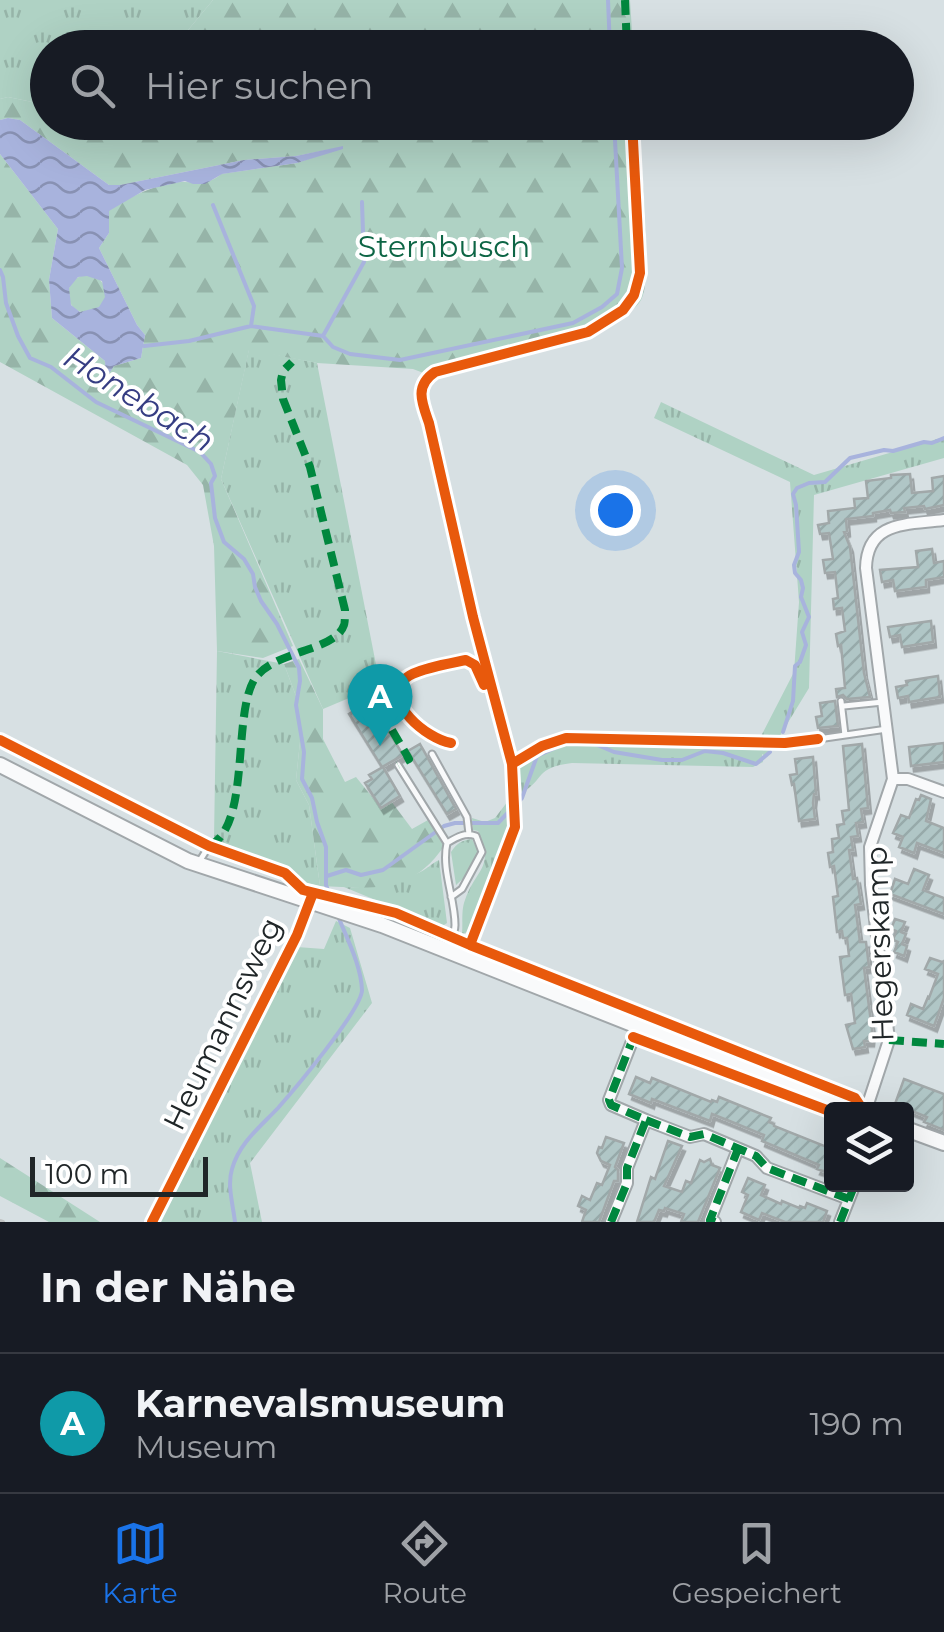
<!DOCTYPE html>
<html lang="de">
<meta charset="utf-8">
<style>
:root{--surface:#171b24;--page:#20242c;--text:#f1f3f6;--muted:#9ea1a6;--line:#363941;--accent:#1a73e8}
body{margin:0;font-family:Montserrat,sans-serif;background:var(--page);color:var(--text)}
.controls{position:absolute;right:30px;bottom:30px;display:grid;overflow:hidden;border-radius:10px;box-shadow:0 10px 40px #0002}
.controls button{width:90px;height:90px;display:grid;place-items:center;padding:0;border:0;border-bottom:2px solid var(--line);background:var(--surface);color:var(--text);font:50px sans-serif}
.scale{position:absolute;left:30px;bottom:25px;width:178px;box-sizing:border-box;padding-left:10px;border:5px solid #202628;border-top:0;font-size:28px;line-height:35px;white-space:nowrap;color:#202628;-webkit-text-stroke:8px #fff;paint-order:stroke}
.you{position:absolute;left:615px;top:510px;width:35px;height:35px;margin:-25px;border:8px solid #fff;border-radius:50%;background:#1a73e8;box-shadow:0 0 0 15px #1a73e833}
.badge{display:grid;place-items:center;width:65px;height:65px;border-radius:50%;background:var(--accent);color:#fff;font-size:32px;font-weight:700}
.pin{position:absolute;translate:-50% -82px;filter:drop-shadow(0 2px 5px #0008)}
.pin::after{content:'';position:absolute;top:52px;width:35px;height:30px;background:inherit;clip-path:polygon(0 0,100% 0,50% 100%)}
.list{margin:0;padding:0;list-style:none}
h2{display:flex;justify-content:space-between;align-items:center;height:130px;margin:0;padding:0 40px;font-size:42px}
h2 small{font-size:32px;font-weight:400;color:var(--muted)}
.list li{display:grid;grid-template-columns:65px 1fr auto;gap:30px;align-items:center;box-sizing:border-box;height:140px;padding:0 40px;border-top:2px solid var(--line)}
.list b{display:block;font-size:38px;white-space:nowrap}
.list p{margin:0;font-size:32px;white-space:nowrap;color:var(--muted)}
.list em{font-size:32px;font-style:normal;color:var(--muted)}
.icon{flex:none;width:55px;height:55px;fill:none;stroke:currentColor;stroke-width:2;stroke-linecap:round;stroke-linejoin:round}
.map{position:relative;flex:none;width:944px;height:1222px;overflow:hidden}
.search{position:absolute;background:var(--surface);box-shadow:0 10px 40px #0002;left:30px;right:30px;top:30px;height:110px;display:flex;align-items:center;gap:25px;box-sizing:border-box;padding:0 35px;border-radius:55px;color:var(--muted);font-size:38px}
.sheet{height:270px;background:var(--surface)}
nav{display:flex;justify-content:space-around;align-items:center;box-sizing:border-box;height:140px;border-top:2px solid var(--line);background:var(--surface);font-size:28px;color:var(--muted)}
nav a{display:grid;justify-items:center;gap:5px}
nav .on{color:var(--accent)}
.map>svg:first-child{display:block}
.grass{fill:url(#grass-tufts)}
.forest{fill:url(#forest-firs)}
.water{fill:url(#water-waves);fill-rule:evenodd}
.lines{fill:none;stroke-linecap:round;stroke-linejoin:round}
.stream{stroke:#a8b3dd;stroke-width:4}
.building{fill:url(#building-hatch);stroke:#a1a8a9;stroke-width:2.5;filter:url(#shadow)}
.service-casing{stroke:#a1a7aa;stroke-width:9}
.minor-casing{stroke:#a1a7aa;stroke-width:14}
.tertiary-casing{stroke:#a1a7aa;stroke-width:18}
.service{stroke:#f9fafb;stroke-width:5}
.minor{stroke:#f9fafb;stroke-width:10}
.tertiary{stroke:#f9fafb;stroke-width:14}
.rail{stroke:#c2c4c4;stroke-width:4}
.quiet{stroke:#00873e;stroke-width:8;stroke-dasharray:15 8;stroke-linecap:butt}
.cycleway-casing{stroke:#fff;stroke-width:16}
.cycleway{stroke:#e8590c;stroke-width:10}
.labels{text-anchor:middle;stroke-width:8;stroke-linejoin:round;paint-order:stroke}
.park-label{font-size:30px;fill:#0d6545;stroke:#fff}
.street-label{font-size:30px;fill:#202628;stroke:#fff}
.water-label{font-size:32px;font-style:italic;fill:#363d83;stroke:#fff}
</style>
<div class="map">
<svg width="944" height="1222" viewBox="0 0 944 1222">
<defs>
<pattern id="grass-tufts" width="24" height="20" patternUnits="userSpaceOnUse" patternTransform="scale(2.5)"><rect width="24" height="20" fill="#afd2c4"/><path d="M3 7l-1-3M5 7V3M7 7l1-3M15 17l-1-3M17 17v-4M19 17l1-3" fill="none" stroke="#96b4a8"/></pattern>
<pattern id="forest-firs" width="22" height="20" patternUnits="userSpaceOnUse" patternTransform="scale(2.5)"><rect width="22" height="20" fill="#afd2c4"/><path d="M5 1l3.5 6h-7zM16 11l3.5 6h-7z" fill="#96b4a8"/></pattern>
<pattern id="water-waves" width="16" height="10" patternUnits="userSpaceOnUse" patternTransform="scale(2.5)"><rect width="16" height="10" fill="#a8b3dd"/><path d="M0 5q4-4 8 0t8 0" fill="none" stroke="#8891b3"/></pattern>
<pattern id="building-hatch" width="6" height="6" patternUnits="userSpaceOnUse" patternTransform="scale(2.5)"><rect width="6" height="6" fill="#b0c6c6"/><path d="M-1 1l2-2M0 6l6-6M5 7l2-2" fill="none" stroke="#97aaaa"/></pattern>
<filter id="shadow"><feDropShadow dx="3" dy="5.5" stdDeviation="0" flood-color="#0004"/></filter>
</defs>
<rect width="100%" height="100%" fill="#d7e0e3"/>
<path class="grass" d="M0,0H213L174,47L48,48L47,105L8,97L0,99Z
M249,349L317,363L380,685L323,709L221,479Z
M661,402L814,475L944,437V458L814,495L809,688L767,757L762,754L763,762L753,767L572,763C534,768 546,778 522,793L519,763L521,750L564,732L759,740L794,672L799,602L790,482L654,418Z
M474,634L478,639L509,763L511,823L468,932L462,934C463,923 461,910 465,900C476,868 495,869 478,831L473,830L472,818L485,822L495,818L508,801L506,760L475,649Z
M217,651L284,664L296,696L301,732L296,780L309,805L320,886L304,883L287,868L214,839Z
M472,839L478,851L467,875L456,885L451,852C457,843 462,840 472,839Z
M439,860L447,923L441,927L344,887C370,888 394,884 418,873C426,870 431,864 439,860Z
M336,921L350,928L372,1003L250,1163L262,1222H161L297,947L324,949Z"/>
<path class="forest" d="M213,0H630L633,47H174Z
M8,97L47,105L48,122L638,123C640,154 654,279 641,300C621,336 491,364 449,376L434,377L413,369L317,363L249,350L221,479L293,646L263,658L217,651L214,546L203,485L187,465L0,362V154L58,229L49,280L52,318L105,361L106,375L114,366L141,358L145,335L137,325L99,248L109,233L108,211C126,198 162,181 184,182C198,182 209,185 221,174L297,163L342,147L296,156L244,160L120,185H109L20,120L8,118L0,120V99Z
M68 294a19 19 0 1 1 38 0a19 19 0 1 1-38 0Z
M299,659L323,709V739L345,782L356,777L381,808L391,801L412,829L428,820L444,846C411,895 373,888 320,886L309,805L296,780L301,732L296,696L284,664Z
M0,1158L100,1222H49L0,1196Z"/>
<path class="water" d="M8,118L20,120L109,185H120L244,160L296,156L343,146V149L297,163L222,174L205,184H193L185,181L145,190L109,211V233L99,248L137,325L145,335L141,358L114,366L106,378L105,361L52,318L49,280L58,229L0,154V120ZM87,276L102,281L105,297L99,307L80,312L71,305L69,288L78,277Z"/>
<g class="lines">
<path class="stream" d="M608,0L610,48
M213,205L254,306L251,326
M0,270L3,277L6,303L18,336L30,358L51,367L96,402L200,452L211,464L215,476L211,483L215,518L224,542L244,559L253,574L255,587L261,601L277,624L299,668L300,681L296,705L304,752L302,779L312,798L317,822L326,847V885L333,903
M323,336L364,262L362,202
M144,346L189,341L251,326L323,336L333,347L350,354L400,360L573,323L602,307L617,294L622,268L614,122
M783,732L793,701L795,666L800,662L806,645L802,632L809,617L801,597L803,588L801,580L795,573L794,565L799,552L796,505L793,494L797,488L809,483L825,482L850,458L884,450L893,451L924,442L932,443L944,438
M327,876L346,870L361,875L383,870L444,826L455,823H498L522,798L537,756L564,744L588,741L614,752L662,760H682L705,751L723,753L756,764L770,752
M235,1222C233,1205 227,1185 232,1169C239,1143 261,1126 278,1108C294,1090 362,1009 362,990C361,965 347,939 338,916"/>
</g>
<path class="building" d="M910,474L912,493L933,491L932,478L944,476V505L925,509L924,506L904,508L905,512L891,513L890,510L873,513V516L846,519L847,531L844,532L850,547L864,673L870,697L847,699L843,695L837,697L836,689L845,688L841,645L838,646L836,634L845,631L842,608L834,609L833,599L838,598L835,572L825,573L823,560L833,559L829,533L820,534L818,525L829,523L828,511L855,508L854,499L868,498L866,481L891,478V475Z
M932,549L934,563L944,561V577L926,580V587L895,591L893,580L882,582L880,570L918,567L916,551Z
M931,621L933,642L902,647L900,635L890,637L888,627Z
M938,676L940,697L909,702L908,696L898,698L896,687L907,685L906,681Z
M370,701L403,755L382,767L349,714Z
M835,701L838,726L818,728L816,717L822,716L820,703Z
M944,743V762L911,766L909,747Z
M420,744L456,809L447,814L408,751Z
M862,744L868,808L861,809L863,822L856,823L858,836L851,837L853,850H849L853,879L857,878L861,904L855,905L860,942H866L869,967L864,968L872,1030L871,1041H864L865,1047L853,1049L846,1025L855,1023L852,1001L851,994L845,995L840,957L849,956L847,938H843L842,931L837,932L833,897L838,896L834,866L830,867L828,853L833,852L832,839L839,838L837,825L844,824L842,811L849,810L843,746Z
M813,757L816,794H814L813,803L815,819L799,821L794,784L792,785L790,775L797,774L795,759Z
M383,767L400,796L381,808L365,783L372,779L369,775Z
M921,795L931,799L926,821L944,828V853L917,843L914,853L899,847L903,837L893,833L901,815L909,818L916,799L919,800Z
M914,869L929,875L923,890L944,898V914L890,894L895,879L908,884Z
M895,919L905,922L901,932L906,934L902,944L907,946L904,956L894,952L898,942L893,940L896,931L891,929Z
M930,958L942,962L944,961V998L934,1026L907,1015L911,1004L923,1009L928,997L929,998L938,974L925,969Z
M636,1077L650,1083L652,1078L711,1102L712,1100L717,1102L719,1097L771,1118L769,1122L774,1124V1126L832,1149V1174L817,1169L819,1165L762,1141L764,1135L732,1122L712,1114L710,1121L652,1099L651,1103L629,1094Z
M904,1079L944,1094V1130L924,1122L927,1117L895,1104Z
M606,1137L624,1143L615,1167L618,1170V1181H614L599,1222H582L586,1210L578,1206L582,1196L590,1200L597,1183L602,1185L610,1165L601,1161L597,1153L599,1147L602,1148Z
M668,1141L682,1146L664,1186L682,1192L686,1181L691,1183L700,1160L704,1162L710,1159L712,1165L720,1168L698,1222H681L684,1214L665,1208L664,1211L659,1210L654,1222H637L651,1177L655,1179Z
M748,1178L765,1185L761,1195L781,1204L782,1201L799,1208L800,1206L805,1208L807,1203L827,1211L823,1222H785L762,1213L759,1220L741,1212L748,1195L742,1192Z"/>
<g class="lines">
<defs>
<path id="service" d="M841,701L845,735
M844,706L883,702
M818,739L887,729
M432,754L467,817L469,834
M398,765L447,843
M199,862L209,846
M448,949C451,941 455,933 455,925C455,898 441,870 447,843C457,837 465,832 476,836L482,852L462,889L451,897
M152,1222L297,935L313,893"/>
<path id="minor" d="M893,779H908L944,792
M866,1110L889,1040L871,885L870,847L893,779L866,568C867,520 908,525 944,520
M646,1120L690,1137L704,1134L756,1156L767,1168L849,1199
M611,1222L627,1183V1168L646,1120L611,1105L609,1100L638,1026
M715,1222L710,1220L738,1149
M840,1222L855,1184"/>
<path id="tertiary" d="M0,765L188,861L382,925L751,1071L854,1110
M906,1129L944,1143"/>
</defs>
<use href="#service" class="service-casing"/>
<use href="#minor" class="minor-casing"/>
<use href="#tertiary" class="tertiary-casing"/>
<use href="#service" class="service"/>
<use href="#minor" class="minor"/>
<use href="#tertiary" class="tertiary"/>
<path class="rail" d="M0,1221L3,1222"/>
<path class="quiet" d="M625,0L627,48
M392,730L409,759L398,765
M209,846C251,826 232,718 254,680C272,650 335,652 344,625C345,624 345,611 345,610L310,467L283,399L281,380L283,371L292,362
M889,1040L944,1044
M646,1120L690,1137L704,1134L756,1156L767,1168L849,1199
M611,1222L627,1183V1168L646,1120L611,1105L609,1100L637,1028
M715,1222L710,1220L738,1149
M840,1222L855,1184"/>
<defs>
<path id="cycleway" d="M0,740L209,846L285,873L303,890L396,913L470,945L855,1098L863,1110
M451,743C427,739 380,701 406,678C416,669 452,663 466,660L475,665L484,685
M512,764L542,746L566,738L785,743L818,739
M470,945L515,827L512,764L473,617L429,423C422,403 414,386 435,372L588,332L623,310L634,295L640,273L632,122
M633,1037L832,1112
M152,1222L297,935L313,893"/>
</defs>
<use href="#cycleway" class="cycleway-casing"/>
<use href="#cycleway" class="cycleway"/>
</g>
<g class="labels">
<g class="park-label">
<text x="444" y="257">Sternbusch</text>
</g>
<g class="street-label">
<text transform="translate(880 944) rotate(-92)" y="10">Hegerskamp</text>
<text transform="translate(223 1024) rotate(-64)" y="10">Heumannsweg</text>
</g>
<g class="water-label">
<text transform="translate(139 399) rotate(32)" y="11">Honebach</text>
</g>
</g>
</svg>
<div class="controls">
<button><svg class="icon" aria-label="layers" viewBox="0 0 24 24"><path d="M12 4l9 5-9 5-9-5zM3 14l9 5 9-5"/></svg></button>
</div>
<div class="scale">100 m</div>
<div class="you"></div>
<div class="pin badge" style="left:380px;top:746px;background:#0f9aa8">A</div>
<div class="search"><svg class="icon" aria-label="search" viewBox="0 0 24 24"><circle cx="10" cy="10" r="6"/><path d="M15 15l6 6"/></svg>Hier suchen</div>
</div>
<section class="sheet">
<h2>In der Nähe<small></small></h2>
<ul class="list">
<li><span class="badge" style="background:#0f9aa8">A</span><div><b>Karnevalsmuseum</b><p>Museum</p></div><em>190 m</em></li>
</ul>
</section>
<nav>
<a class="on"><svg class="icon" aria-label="map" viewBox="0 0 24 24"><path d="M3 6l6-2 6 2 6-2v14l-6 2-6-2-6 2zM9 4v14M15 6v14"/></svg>Karte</a>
<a><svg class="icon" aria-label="directions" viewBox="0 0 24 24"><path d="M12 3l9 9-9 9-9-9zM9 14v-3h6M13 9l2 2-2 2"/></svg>Route</a>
<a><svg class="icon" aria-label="saved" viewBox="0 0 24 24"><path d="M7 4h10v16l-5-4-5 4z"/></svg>Gespeichert</a>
</nav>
